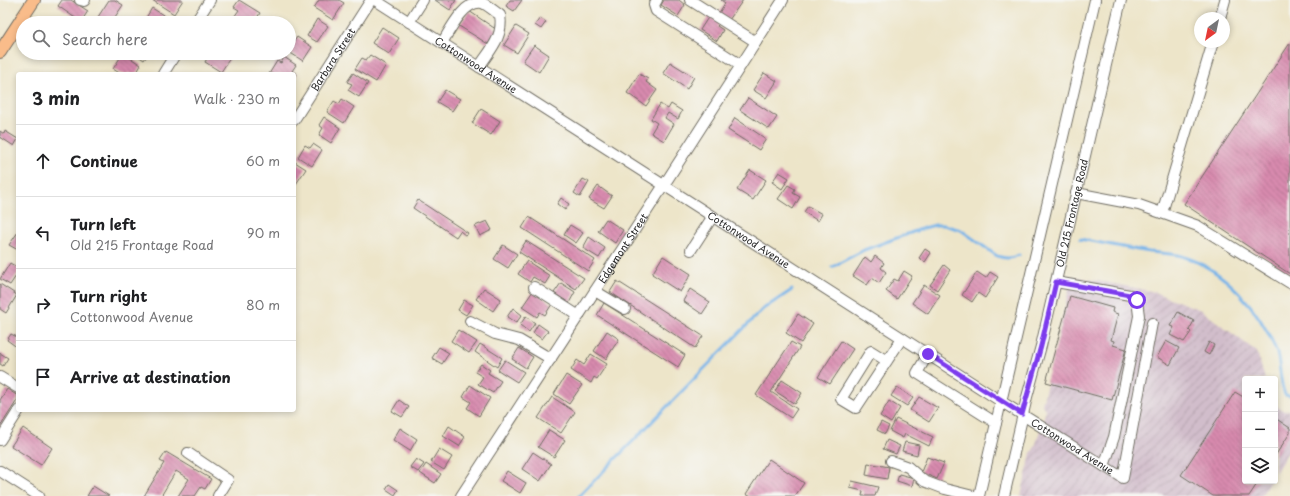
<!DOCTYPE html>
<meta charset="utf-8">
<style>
:root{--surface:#fff;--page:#f2f2f2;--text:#202124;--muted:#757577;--line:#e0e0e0}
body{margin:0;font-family:"Playpen Sans",sans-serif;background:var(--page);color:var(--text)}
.controls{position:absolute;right:12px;bottom:12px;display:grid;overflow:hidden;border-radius:4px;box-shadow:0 2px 6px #0003}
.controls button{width:36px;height:36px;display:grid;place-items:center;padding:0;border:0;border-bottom:1px solid var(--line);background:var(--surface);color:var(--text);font:20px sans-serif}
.compass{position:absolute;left:1194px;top:12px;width:36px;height:36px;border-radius:50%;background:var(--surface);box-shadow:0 2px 6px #0003;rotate:213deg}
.stop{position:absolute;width:12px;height:12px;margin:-9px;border:3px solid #7c3aed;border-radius:50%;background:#fff}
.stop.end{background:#7c3aed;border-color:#fff;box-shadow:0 1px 4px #0008}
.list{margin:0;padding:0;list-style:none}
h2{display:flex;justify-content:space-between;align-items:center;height:52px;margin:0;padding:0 16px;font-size:17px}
h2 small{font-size:13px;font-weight:400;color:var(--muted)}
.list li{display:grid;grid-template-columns:26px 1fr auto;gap:12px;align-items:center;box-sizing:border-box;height:72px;padding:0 16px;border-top:1px solid var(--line)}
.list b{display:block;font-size:15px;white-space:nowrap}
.list p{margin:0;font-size:13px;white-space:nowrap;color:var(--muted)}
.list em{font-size:13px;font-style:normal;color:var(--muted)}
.icon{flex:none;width:22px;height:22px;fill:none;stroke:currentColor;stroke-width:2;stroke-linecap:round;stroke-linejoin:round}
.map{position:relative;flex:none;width:1290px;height:496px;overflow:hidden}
.search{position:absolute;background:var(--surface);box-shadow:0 2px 6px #0003;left:16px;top:16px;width:280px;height:44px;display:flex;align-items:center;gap:10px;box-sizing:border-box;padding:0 14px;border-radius:22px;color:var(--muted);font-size:15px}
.panel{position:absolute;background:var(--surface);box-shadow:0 2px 6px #0003;left:16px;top:72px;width:280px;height:340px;border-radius:4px}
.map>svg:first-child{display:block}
.industrial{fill:url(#industrial-furrows)}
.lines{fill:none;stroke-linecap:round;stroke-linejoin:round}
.stream{stroke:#77b4e9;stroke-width:3}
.building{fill:url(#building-back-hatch)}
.minor-casing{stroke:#6f6c62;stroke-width:12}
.major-casing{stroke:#6f6c62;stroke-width:14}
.minor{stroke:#fff;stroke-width:10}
.major{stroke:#f9bc8a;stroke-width:12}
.route{stroke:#7c3aed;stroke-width:5}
.labels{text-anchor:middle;stroke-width:4;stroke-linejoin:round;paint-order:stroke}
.street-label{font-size:10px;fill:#2b2b2b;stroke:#f6f6f2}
</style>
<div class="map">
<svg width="1290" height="496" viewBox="0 0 1290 496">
<defs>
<pattern id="industrial-furrows" width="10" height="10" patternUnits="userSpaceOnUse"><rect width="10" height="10" fill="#d1bdcb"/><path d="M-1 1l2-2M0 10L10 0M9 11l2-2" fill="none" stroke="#aa9aa5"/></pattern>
<pattern id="building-back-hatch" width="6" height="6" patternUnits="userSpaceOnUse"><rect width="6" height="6" fill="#d88aae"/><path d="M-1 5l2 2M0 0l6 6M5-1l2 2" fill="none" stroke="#af718e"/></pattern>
</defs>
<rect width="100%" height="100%" fill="#f6f6f2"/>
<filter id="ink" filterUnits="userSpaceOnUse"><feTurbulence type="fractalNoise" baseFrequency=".025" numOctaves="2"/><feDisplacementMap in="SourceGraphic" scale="8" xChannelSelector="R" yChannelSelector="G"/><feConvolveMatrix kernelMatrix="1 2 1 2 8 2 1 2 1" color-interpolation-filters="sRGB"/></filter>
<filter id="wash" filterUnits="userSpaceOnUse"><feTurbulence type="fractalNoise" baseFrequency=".012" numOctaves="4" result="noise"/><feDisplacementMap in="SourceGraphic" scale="16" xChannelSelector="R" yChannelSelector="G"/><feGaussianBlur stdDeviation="0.9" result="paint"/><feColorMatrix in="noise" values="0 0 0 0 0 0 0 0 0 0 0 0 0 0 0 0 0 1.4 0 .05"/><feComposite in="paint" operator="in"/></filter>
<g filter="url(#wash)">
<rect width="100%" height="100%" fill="#ede5c9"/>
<path class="industrial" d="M1072,276L1151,291L1201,310L1257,352L1265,379H1245V481H1270L1261,496H1021L1031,453L1035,447L1046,410L1042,405Z
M1275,405L1284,411L1290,410V449L1275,473Z"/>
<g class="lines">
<path class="stream" d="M1080,239C1103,243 1126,248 1149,252C1160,253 1172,253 1182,256C1226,270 1259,309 1276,350C1281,363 1279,380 1285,395L1290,396
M832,267L864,250L924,228L935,225H944L961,230L997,256C1005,259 1011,259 1019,255
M579,496L755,317L763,309L792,290"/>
</g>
<g id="blocks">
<path class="building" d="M62,0H71L88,11L81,22L58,6Z
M109,0H115L123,5L111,23H94Z
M152,0H183L174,14Z
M239,0L260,13L254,23H244L234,17L239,10L234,7Z
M319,0H339L344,3L333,20L314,8Z
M435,0H456L450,10Z
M510,0H522L514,11L506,6Z
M664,0H679L685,5L678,16L661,5Z
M721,0H743L729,20L719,13L725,3Z
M152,8L171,20L168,23H146L144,21Z
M469,11L497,30L488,44L459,26Z
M709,16L720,23L717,26L723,30L717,41L700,30Z
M540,18L546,22L541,29L535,25Z
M317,19L328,26L317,42L307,36Z
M516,26L529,34L517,53L504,45Z
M382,27L399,38L389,54L372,43Z
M297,37L312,47L303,61L289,52V49Z
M1290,43V274L1184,204Z
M534,45L549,55L539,72L523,61Z
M123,53L141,65L136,74H131L128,73L127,74H121L113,69Z
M134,53H149L144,60Z
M206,53H223L230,58L221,72L205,62L209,55Z
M370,55L386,65L376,82L355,69L362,58L366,60Z
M284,57L296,65L292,71L297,74L294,78V74H269L277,61L281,63Z
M670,62L694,77L687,89L663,73Z
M353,73L368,83L359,97L348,90L352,84L347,82Z
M764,73L777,81L766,98L753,90Z
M639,74L648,79L646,82L657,90L646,106L627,93Z
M445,90L460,99L452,111L437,102Z
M748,98L777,117L769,129L740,110Z
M342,99L354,107L344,123L327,112L334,101L339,104Z
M660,104L668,109L671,104L682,111L678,119L668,113L665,118L674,124L664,141L651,133L657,123L651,119Z
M481,109L500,121L491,135L472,123Z
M324,117L340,128L331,143L319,135L323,128L319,125Z
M735,118L766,139L759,150L728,130Z
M0,131L4,134L5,131L18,139L14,146L0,137Z
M313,144L322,150L312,166L298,157L305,145L310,148Z
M295,162L306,169L294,187V163Z
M750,170L766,180L753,200L737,190Z
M779,172L789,178L782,189L772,182Z
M583,179L589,182L580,197L574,193Z
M788,185L795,189L793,193L800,197L793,209L778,199Z
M598,186L612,196L604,208L589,199Z
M561,198L569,204L565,210L557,204Z
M418,200L468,233L466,236L460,231L456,237L413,208Z
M808,206L822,214L818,221L804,212Z
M529,217L595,260L588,271L522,228Z
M606,219L623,230L615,243L598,231Z
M487,221L492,230L480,236L475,226Z
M570,225L583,233L576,243L564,235Z
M18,232V250L9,245Z
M589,237L605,248L599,258L583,248Z
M526,241L584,278L576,289L519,252Z
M503,245L517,254L508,268L494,259Z
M925,249L931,253L925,262L919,258Z
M663,256L691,274L680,292L652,274Z
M875,256L884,263L881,268L886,272L879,283L872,278L867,285L853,276L865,257L871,262Z
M527,261L550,276L545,284L533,277L530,282L518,274Z
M10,263L18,268V273L10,285L0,279Z
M944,265L950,270L937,290L930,285Z
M904,271L912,276L897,299L886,291L894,279L898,281Z
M977,272L986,278L990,272L998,277L985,298L978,293L972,302L962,295Z
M617,281L703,336L695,348L610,292Z
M561,283L575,292L569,303L554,293Z
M0,284L17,295L6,313L0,309Z
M924,285L940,295L928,314L912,303Z
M484,288L501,299L493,311L476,299Z
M690,289L710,302L702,314L683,301Z
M533,291L552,304L545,315L540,312L537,317L522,307Z
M1070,296L1113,308L1112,312L1118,314L1111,340L1114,341L1113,345L1126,349L1112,400L1046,382Z
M464,300L473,305L466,315L458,310Z
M604,303L685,355L678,367L597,315Z
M513,308L522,315L516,323L507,317Z
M1178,312L1194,321L1189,330L1191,332L1184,342L1170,335L1174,327L1170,326Z
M798,314L813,324L801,343L786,333Z
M526,316L535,323L529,332L520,325Z
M538,324L548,331L542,339L533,333Z
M458,330L477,342L469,353L451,341Z
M607,331L619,339L606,359L594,351Z
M11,334L17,337L18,335V348L7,340Z
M841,341L853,349L830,384L818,377Z
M1166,341L1179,348L1170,365L1157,357Z
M791,342L800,347L771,392L797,409L791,418L756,395Z
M1209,342L1214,345L1209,355L1204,352Z
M480,344L502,358L497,367L475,352Z
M439,347L449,353L442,364L432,358Z
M519,348L533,357L526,368L512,359Z
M0,353L8,358L3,366L0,364Z
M591,354L607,364L597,379L594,377L591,383L571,370L577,360L584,365Z
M505,360L524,372L517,382L498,370Z
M481,364L490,370L488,373L501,381L493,393L478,384L483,377L475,372Z
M566,375L582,385L569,404L554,394Z
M782,380L802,393L795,404L775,391Z
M470,385L490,398L479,416L467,408L471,402L463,397Z
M897,387L913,398L907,406L891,396Z
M7,389L18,396V399L0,427V400Z
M1235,392L1245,398V481H1259L1249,496H1213L1181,475Z
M552,397L575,412L561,433L538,418Z
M919,397L938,408L929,422L910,410Z
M399,400L409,407L402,417L392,411Z
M889,401L900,408L891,423L880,416Z
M1275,418L1290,428V433L1275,456Z
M896,419L933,437L929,446L905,434L903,438L890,431Z
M881,422L889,426L885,434L877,430Z
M449,426L465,437L459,446L443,436Z
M23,428L52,448L41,465L11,446Z
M400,428L417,439L410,451L393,440Z
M549,430L565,440L554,457L538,447Z
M887,440L900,446L896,454L883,449Z
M905,442L919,445L917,455L902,451Z
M439,449L452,457L444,470L431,462Z
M166,452L211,479L205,489L201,487L195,496H178L189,479L176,471L161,496H144L164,463L160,461Z
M533,452L551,464L540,481L522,469Z
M927,457L944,463L937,479L921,472Z
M416,459L424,464L418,472L410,467Z
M769,459L804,483L795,496H749L746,494Z
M868,463L889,467L887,479L866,475Z
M426,464L441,474L435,483L420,473Z
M507,471L526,483L520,493L501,481Z
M899,474L914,478L912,486L897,481Z
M852,481L878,487L875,496H862L863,491L850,488Z
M389,484L398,490L395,495L386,489Z
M93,486L109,496H87Z"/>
</g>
</g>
<g filter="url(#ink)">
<use href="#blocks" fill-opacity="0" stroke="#6f6c62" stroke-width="1"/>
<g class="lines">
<defs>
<g id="minor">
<path d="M80,0L84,1L85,0"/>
<path id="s1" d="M375,0L1002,402L1123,478L1152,323"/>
<path d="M657,0L654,5L656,11L741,65"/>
<path d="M690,0L756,42"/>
<path d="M1220,18L1225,0"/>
<path d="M409,22L423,0"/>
<path d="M195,23L210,0"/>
<path d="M442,43C450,30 464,0 482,3C488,5 495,12 500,15C504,37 490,50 479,67"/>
<path d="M163,74L176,53"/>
<path id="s2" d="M294,120L371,0"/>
<path d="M1076,193L1139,205L1198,226L1290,283"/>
<path d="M1162,213L1213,42"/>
<path d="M691,250L713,216"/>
<path d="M1056,282L1130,295L1137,300L1139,316L1114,437L1104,466"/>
<path d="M534,287L579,316"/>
<path d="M595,291L625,309"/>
<path d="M470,321L495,334L519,340L551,359"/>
<path d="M928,354L917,373L996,423"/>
<path d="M887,361L871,351L841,399L856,408L902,338"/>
<path d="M0,377L18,388"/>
<path d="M0,440L19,410"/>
<path d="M188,453L228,480L218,496"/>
<path d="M891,461L908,467L924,481L945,489L973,496"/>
<path d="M0,471L39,496"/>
<path id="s3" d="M461,496L664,185L783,0"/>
<path d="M979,496L1095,0"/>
<path id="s4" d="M1004,496L1027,397L1041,346L1121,0"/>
</g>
<path id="major" d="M0,52L34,0"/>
</defs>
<use href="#minor" class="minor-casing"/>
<use href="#major" class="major-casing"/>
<use href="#minor" class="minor"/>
<use href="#major" class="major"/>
</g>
</g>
<g class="lines" filter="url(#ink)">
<path class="route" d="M928,354L1022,414L1041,346L1056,282L1130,295L1137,300"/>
</g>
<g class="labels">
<g class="street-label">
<text dy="4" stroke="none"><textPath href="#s2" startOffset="72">Barbara Street</textPath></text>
<text dy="4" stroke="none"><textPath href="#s1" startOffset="120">Cottonwood Avenue</textPath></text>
<text dy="4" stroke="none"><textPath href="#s4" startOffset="291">Old 215 Frontage Road</textPath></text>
<text dy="4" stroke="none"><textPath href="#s1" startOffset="444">Cottonwood Avenue</textPath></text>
<text dy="4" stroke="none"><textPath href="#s3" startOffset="296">Edgemont Street</textPath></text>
<text dy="4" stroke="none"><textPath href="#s1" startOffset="828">Cottonwood Avenue</textPath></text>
</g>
</g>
</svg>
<div class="controls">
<button>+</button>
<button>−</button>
<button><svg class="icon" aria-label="layers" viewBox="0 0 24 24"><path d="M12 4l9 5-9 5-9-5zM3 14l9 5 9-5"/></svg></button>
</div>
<svg class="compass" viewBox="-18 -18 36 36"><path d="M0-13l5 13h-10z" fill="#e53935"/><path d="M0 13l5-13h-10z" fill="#757577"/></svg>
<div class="stop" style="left:1137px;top:300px"></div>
<div class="stop end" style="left:928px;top:354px"></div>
<div class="search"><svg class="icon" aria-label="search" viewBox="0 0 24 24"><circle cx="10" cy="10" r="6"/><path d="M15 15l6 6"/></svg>Search here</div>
<section class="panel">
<h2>3 min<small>Walk · 230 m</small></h2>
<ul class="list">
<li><svg class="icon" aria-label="ahead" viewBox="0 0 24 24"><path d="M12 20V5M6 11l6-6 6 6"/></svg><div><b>Continue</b></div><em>60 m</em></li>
<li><svg class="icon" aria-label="left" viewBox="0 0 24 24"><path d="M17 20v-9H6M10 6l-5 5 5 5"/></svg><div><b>Turn left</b><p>Old 215 Frontage Road</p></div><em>90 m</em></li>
<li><svg class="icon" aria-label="right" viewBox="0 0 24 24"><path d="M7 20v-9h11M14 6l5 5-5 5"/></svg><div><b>Turn right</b><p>Cottonwood Avenue</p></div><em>80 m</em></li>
<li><svg class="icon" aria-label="arrive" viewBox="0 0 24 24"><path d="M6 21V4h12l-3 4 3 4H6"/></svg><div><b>Arrive at destination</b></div></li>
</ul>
</section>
</div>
